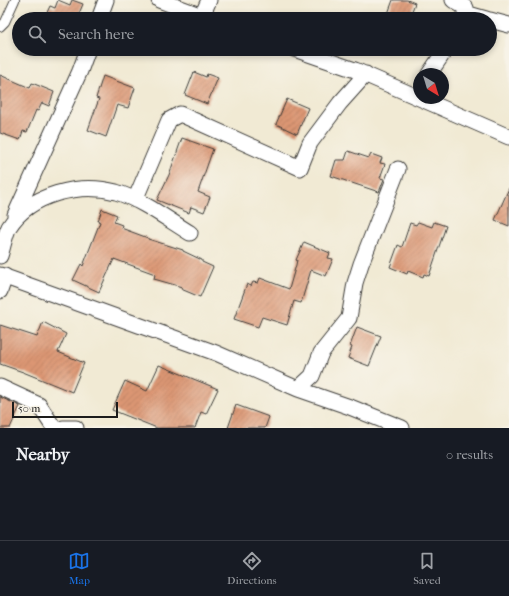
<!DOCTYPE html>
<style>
:root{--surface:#171b24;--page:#242831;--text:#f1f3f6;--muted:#9ea1a6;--line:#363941;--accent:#1a73e8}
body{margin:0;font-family:"IM FELL French Canon",serif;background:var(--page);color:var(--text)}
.compass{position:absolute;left:413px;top:68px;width:36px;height:36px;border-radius:50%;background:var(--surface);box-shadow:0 2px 6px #0003;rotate:142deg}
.scale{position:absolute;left:12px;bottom:10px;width:106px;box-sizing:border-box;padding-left:4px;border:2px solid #1c1c1c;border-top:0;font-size:11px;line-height:14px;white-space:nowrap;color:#1c1c1c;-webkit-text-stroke:3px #f7f3e8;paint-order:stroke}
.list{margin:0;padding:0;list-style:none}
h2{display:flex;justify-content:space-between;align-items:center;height:52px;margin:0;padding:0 16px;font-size:17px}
h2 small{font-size:13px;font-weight:400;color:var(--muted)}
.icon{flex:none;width:22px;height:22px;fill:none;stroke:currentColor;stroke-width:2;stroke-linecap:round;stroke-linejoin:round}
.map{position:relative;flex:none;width:509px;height:428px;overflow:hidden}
.search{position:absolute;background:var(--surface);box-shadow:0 2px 6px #0003;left:12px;right:12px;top:12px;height:44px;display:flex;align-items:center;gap:10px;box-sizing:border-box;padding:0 14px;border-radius:22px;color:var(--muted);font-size:15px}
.sheet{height:112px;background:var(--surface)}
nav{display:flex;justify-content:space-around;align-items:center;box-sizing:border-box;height:56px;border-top:1px solid var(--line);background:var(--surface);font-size:11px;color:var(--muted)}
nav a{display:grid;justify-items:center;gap:2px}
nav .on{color:var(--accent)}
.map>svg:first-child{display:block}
.building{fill:url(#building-hatch)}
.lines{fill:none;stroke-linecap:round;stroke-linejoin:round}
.lane-casing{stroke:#3c3b38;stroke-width:10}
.street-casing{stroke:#3c3b38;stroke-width:17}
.lane{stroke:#fff;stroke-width:8}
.street{stroke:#fff;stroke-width:15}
</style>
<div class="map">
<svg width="509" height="428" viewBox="0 0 509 428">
<defs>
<pattern id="building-hatch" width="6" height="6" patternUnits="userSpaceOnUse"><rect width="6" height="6" fill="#dc9673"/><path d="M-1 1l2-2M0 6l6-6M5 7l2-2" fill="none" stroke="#b27a5e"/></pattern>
</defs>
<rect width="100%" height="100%" fill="#f7f3e8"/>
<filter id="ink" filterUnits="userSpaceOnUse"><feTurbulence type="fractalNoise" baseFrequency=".025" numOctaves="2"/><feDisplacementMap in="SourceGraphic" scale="8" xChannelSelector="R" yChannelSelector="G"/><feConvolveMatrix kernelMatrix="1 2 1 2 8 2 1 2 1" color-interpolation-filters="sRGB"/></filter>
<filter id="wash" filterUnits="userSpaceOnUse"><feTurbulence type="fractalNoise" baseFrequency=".012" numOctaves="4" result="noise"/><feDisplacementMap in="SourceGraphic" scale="16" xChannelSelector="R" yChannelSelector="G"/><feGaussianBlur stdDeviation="0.9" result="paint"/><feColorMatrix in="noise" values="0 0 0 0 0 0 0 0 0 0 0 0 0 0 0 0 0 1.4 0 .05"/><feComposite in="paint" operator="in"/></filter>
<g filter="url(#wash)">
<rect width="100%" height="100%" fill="#f1ead4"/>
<g id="blocks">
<path class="building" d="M58,0L70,5L72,0L83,4L78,16L82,19H44L50,6L55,8Z
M393,0H407L415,3L409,19H386Z
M194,72L206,77L207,74L218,78L207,104L185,95Z
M0,75L30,88L32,83L54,92L49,106L42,103L38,111L36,110L27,132L23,131L20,140L0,133Z
M103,76L135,88L128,108L117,105L106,137L88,130L99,99L96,98Z
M287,99L308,108L297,134L276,124Z
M182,138L213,149L198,192L210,197L204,212L191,207L189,213L157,200L169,175Z
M348,151L369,158L371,154L382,158L380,163L385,164L380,178L384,179L379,192L331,176L336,160H345Z
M509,188V226L495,220Z
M102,209L117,215L114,222L122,225L121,228L148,238V239L183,250V251L202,260V262L213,267L200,297L181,289L182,287L154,279L155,274L114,259L99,292L73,280L81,264L83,266L100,222L98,221Z
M418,222L432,227L434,222L446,226L429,276L424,274L423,277L408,271L407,274L390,267L398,245L402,247L410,223L416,225Z
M304,242L330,253L328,258L333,259L326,276L311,270L301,303L294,301L287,325L262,317L258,327L234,319L247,284L251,286L253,282L258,283L260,278L289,289L296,265L297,260H296Z
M43,322L66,334L58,352L84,363L72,392L23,372L0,364V325L37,337Z
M357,327L381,336L369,366L348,358L352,347L350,346Z
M159,365L218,389L206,414L201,412L195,428H157L112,410L125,381L147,391Z
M0,397L20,406L10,428H0Z
M236,405L269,417L265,428H228Z"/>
</g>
</g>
<g filter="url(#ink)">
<use href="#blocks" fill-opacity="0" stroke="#3c3b38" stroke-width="1"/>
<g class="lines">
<defs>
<path id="lane" d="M0,27L5,22L15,0"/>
<path id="street" d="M159,0L210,19
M453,0L466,8
M465,13L486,19
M202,16L209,0
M99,19L106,0
M490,20L509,25
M294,49L355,70L509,137
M429,74L446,49
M135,200L169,120L180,114L300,168L310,143L340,103L366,74
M15,215L80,71L88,49
M0,256C3,247 5,235 9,227C30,194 80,182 116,192C142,200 167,219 190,233
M0,275L216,353L298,389L350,407L402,428
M0,291L5,276
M0,387L39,405L54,428
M298,389L312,376L321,353L349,318L355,283L361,264L398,169
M63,428H76"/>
</defs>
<use href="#lane" class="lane-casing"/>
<use href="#street" class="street-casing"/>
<use href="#lane" class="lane"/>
<use href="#street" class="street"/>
</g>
</g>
</svg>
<svg class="compass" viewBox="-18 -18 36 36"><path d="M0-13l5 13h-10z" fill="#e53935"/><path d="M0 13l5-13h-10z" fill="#9ea1a6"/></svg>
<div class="scale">50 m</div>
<div class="search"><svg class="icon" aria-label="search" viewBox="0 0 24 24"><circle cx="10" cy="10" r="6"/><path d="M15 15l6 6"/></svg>Search here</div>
</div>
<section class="sheet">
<h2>Nearby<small>0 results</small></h2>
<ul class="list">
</ul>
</section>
<nav>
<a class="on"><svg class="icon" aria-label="map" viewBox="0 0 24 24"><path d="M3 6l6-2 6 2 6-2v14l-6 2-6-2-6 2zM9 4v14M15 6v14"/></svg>Map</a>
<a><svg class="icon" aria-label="directions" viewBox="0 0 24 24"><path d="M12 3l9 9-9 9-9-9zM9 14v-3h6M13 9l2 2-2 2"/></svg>Directions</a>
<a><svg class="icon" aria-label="saved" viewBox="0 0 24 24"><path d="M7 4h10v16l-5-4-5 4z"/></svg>Saved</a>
</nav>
